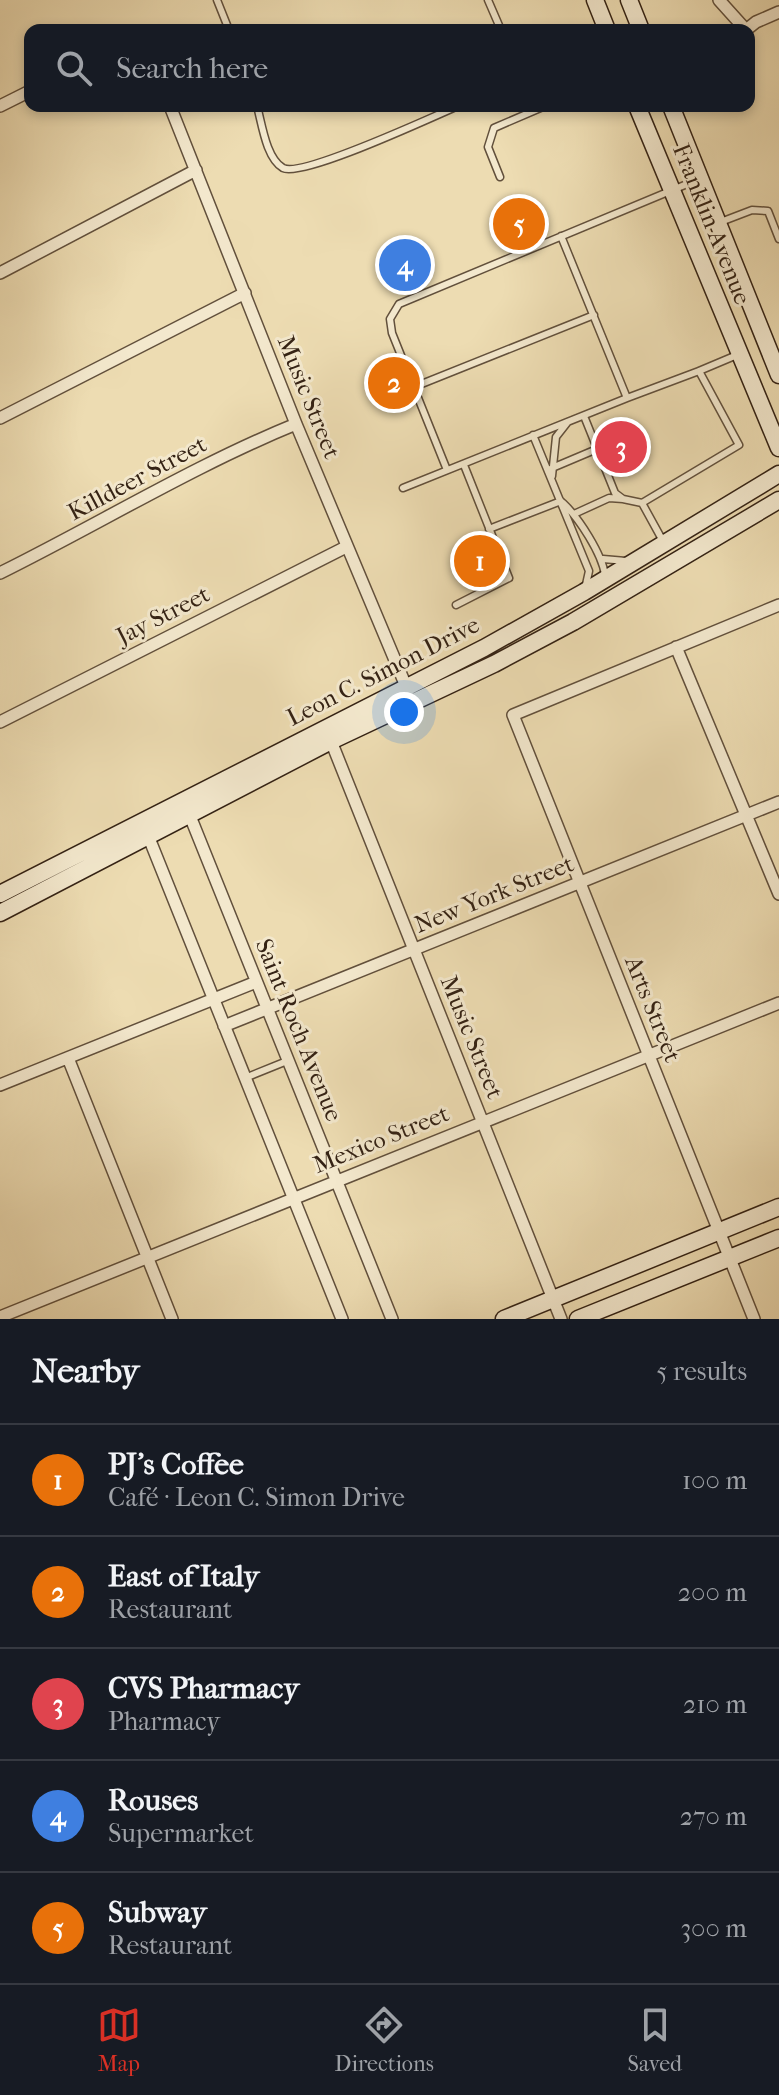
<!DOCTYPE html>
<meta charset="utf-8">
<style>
:root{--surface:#171b24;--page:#20242c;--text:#f1f3f6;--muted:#9ea1a6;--line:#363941;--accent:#d93025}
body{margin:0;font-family:"IM FELL French Canon",serif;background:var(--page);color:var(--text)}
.you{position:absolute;left:404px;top:712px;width:28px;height:28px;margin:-20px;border:6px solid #fff;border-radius:50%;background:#1a73e8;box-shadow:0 0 0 12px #1a73e833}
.badge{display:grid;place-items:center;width:52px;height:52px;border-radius:50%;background:var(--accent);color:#fff;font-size:26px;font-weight:700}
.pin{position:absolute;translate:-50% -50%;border:4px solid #fff;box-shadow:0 2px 8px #0006}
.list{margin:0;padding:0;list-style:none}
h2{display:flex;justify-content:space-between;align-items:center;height:104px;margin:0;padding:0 32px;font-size:34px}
h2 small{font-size:26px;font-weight:400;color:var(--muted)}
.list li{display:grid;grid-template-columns:52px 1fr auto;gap:24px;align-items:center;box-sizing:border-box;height:112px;padding:0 32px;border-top:2px solid var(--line)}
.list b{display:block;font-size:30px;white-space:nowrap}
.list p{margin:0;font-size:26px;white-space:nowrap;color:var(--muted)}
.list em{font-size:26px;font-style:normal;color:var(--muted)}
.icon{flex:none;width:44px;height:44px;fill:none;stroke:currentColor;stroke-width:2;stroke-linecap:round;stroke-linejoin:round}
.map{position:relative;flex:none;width:779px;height:1319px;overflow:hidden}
.search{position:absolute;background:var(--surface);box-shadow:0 4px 12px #0003;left:24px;right:24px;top:24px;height:88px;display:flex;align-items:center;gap:20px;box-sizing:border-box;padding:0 28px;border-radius:16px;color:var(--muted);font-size:30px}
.sheet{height:664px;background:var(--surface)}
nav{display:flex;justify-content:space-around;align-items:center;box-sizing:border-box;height:112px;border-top:2px solid var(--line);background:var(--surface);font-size:22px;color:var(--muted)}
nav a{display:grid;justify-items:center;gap:4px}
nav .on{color:var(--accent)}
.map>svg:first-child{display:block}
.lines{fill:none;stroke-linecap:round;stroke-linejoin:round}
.lane-casing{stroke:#62503c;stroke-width:9}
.street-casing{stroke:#62503c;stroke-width:14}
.secondary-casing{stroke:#342214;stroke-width:19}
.lane{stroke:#f3e8cd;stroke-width:6}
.street{stroke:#f3e8cd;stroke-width:11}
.secondary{stroke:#f3e8cd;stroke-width:16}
.labels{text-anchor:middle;stroke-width:6;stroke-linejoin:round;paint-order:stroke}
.street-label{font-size:24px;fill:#342214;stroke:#f3e8cd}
</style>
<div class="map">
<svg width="779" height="1319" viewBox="0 0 779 1319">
<rect width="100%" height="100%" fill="#eddcb2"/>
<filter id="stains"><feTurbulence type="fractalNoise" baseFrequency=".0025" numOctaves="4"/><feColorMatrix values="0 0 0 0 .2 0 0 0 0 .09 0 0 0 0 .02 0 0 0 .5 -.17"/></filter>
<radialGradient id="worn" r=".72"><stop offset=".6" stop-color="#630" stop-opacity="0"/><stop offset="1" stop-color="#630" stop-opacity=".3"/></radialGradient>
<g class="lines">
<defs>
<path id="lane" d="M217,0L229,30
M488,0L501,30
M257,106C262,124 266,158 283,168C302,178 432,117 458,106
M500,177L488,147L494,128L545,106
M718,223L752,210L768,211L779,239
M414,387L594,315
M627,398L699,371
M584,416L615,493L623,499L642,503
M533,435L589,571L585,589
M552,468L597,449
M447,470L392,333L390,319L399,304L699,179
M552,476L556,437L567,423
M403,488L627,398L561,236
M563,503C579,518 602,554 605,575
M574,514L609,498L623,499
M489,529L561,501
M664,543L642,503L739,445L699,371L737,355
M603,559L626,561
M456,605L509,578L464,465
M245,1078L287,1061"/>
<path id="street" d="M719,0L746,30
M746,30L756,22L779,12
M0,106L30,91
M170,106L296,424L408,691
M0,273L196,170
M0,418L245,293
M0,573C99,524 193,466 296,424
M676,647L779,894
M0,722L346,547
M329,736L561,1319
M188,811L392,1319
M147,833L342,1319
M224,1026L779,802
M68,1058L172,1319
M0,1085L256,982
M0,1317L779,1003
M754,1319L513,715L779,605"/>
<path id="secondary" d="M595,0L607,30
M629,0L641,30
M637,106L779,448
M671,106L779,375
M0,894L484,648L584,592L779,474
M0,913L331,741L494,664L573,622L779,500
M504,1319L779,1207
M578,1319L779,1238"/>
</defs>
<use href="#lane" class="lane-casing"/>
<use href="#street" class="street-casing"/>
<use href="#secondary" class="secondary-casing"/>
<use href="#lane" class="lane"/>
<use href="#street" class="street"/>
<use href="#secondary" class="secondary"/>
</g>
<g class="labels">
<g class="street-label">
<text transform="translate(712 224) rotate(68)" y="8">Franklin Avenue</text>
<text transform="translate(309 397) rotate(68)" y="8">Music Street</text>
<text transform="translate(137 478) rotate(-28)" y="8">Killdeer Street</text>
<text transform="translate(163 615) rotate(-27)" y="8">Jay Street</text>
<text transform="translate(383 671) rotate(-27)" y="8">Leon C. Simon Drive</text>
<text transform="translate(494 894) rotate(-22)" y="8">New York Street</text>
<text transform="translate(653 1009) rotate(68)" y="8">Arts Street</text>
<text transform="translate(299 1030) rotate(68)" y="8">Saint Roch Avenue</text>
<text transform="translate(472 1037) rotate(68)" y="8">Music Street</text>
<text transform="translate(381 1139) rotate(-22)" y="8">Mexico Street</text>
</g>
</g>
<rect width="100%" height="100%" filter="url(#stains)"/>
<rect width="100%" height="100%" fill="url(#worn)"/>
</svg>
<div class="you"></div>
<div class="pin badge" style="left:480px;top:561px;background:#e8710a">1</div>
<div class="pin badge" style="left:394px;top:383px;background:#e8710a">2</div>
<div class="pin badge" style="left:621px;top:447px;background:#e0444e">3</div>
<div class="pin badge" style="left:405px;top:265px;background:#3f7fe0">4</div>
<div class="pin badge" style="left:519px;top:224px;background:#e8710a">5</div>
<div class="search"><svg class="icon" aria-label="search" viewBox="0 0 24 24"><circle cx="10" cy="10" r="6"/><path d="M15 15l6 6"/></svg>Search here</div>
</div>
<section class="sheet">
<h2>Nearby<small>5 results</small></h2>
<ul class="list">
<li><span class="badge" style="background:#e8710a">1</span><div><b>PJ's Coffee</b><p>Café · Leon C. Simon Drive</p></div><em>100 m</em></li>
<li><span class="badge" style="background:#e8710a">2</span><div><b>East of Italy</b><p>Restaurant</p></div><em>200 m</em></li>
<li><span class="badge" style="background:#e0444e">3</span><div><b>CVS Pharmacy</b><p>Pharmacy</p></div><em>210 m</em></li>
<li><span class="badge" style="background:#3f7fe0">4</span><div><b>Rouses</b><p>Supermarket</p></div><em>270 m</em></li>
<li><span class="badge" style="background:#e8710a">5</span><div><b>Subway</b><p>Restaurant</p></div><em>300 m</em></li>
</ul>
</section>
<nav>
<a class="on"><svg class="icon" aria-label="map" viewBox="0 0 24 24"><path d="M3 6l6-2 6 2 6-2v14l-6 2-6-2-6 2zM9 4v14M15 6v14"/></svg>Map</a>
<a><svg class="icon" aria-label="directions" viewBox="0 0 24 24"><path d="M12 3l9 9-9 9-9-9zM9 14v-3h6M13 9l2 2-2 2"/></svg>Directions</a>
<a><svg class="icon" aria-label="saved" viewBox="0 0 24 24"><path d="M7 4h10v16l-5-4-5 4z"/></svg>Saved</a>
</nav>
